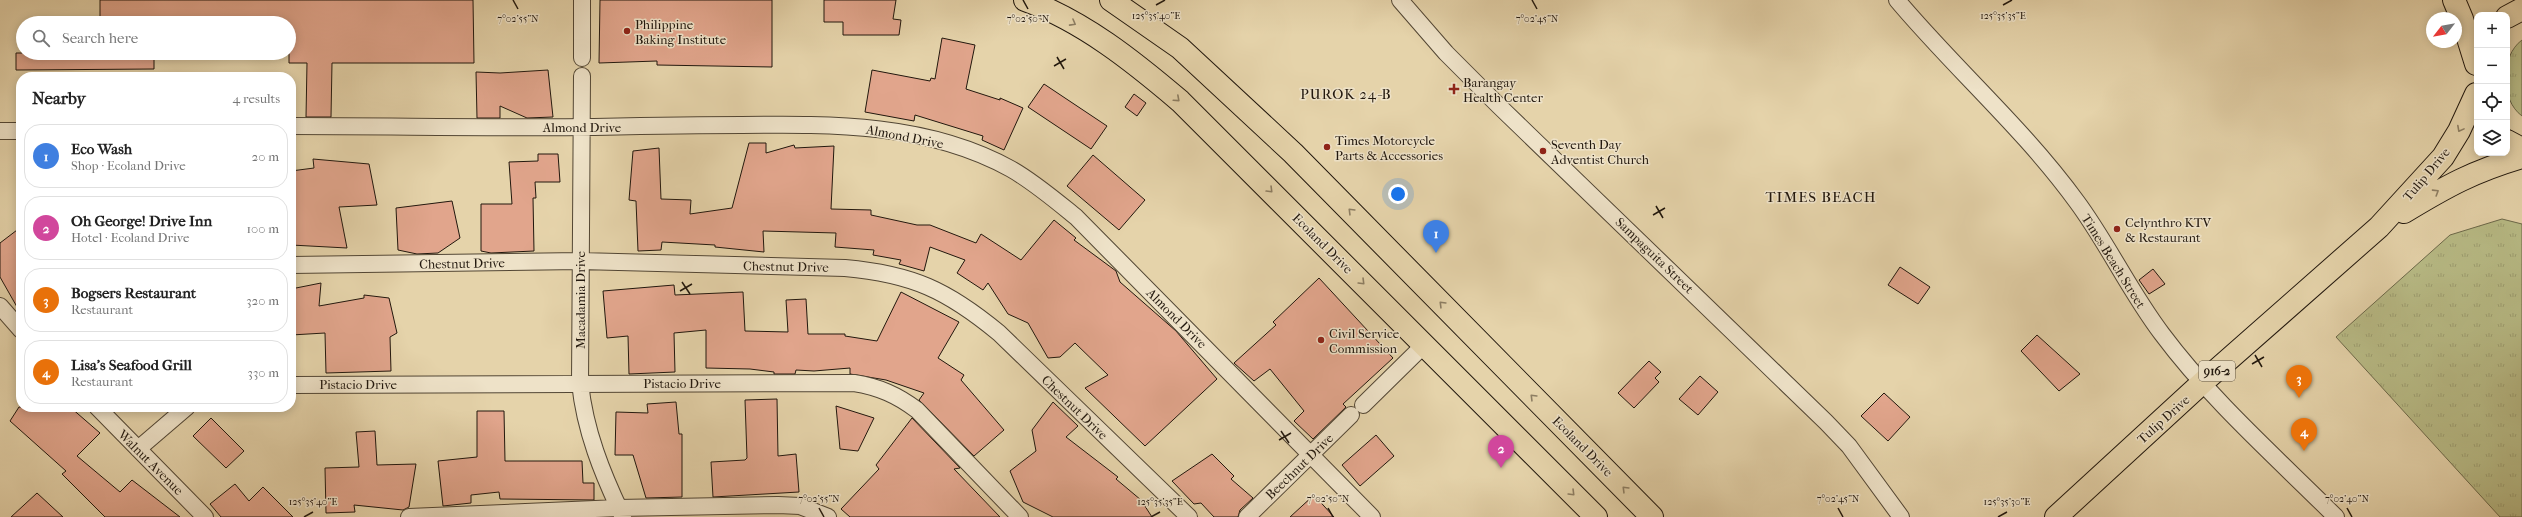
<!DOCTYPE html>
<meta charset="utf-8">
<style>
:root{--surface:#fff;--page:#f2f2f2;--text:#222;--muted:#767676;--line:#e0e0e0;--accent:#b45309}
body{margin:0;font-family:"IM FELL French Canon",serif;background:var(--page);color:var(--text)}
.controls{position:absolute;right:12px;top:12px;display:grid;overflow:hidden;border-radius:8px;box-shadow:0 2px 10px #0003}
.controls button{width:36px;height:36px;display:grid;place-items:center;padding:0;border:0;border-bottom:1px solid var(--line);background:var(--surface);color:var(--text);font:20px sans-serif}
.compass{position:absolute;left:2426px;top:12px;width:36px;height:36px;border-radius:50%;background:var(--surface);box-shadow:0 2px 10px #0003;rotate:239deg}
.you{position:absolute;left:1398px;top:194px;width:14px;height:14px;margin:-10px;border:3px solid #fff;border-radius:50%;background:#1a73e8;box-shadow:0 0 0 6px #1a73e833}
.badge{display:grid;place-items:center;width:26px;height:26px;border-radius:50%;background:var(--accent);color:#fff;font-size:13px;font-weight:700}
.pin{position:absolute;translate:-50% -33px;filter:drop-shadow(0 1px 2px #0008)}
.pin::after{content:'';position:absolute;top:21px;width:14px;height:12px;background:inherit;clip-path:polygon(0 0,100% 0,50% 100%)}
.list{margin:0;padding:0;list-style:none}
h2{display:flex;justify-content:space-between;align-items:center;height:52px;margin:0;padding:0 16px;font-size:17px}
h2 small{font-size:13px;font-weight:400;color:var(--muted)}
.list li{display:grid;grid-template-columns:26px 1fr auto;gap:12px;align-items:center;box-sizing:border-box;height:64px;margin:0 8px 8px;padding:0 8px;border:1px solid var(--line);border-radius:16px}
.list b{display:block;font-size:15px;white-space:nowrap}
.list p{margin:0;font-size:13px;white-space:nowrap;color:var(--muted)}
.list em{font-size:13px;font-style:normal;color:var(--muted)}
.icon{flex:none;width:22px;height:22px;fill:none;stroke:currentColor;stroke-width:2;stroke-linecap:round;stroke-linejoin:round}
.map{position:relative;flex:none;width:2522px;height:517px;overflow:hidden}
.search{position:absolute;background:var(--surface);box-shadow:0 2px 10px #0003;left:16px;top:16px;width:280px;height:44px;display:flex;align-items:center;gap:10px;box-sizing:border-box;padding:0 14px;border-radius:22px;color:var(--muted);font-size:15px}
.panel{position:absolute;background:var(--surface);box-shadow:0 2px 10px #0003;left:16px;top:72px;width:280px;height:340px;border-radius:16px}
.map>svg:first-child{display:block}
.grass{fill:url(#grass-tufts);stroke:#6c694a}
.building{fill:#e1a58c;stroke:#21170d}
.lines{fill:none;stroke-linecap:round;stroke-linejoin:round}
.street-casing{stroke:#524634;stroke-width:18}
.primary-casing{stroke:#21170d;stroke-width:24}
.street{stroke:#eee2c8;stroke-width:16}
.primary{stroke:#e5d3aa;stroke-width:22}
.oneway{stroke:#8d7e63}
.ticks{fill:none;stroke:#21170d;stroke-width:1.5}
.poi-dot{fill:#8f2418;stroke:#eee2c8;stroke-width:1.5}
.labels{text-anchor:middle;stroke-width:3;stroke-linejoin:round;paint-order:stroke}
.shield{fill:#eee2c8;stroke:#5e5445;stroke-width:1}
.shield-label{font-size:12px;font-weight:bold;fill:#21170d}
.poi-label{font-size:13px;fill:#21170d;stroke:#eee2c8;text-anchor:start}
.street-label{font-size:13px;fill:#21170d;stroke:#eee2c8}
.neighbourhood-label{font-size:14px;letter-spacing:1px;fill:#21170d;stroke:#eee2c8}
.quarter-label{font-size:15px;letter-spacing:1px;fill:#21170d;stroke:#eee2c8}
.ticks-label{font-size:10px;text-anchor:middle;fill:#21170d;stroke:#eee2c8;stroke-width:3;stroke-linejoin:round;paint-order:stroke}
</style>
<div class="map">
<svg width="2522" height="517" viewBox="0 0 2522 517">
<defs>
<pattern id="grass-tufts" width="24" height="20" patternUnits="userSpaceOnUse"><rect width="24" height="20" fill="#b8bb86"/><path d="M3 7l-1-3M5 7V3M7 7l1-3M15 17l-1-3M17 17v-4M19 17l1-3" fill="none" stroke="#9ea072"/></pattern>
</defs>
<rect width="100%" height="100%" fill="#e5d3aa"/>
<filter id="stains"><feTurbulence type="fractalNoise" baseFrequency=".005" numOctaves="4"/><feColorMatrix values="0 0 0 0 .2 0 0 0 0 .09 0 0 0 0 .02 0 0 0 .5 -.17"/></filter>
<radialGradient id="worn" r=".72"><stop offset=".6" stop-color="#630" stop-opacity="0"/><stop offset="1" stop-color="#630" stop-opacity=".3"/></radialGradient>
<path class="grass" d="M2522,40V116C2500,100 2500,56 2522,40Z
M2502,219L2522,224V517H2500L2336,337L2450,235Z"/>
<path class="building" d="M100,0H473L474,63H332L331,117H306L307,63H289V23H100Z
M600,0H772V67L657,65V61L599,63Z
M824,0H896L893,19L901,20L899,35H843V22H824Z
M942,38L975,45L966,89L1000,100V98L1023,108L1004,150L982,140L983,136L915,115L914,121L865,112L872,70L930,81L931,78L935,79Z
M16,53H154V69L16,70Z
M548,70L553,117L527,118L500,106V118H477L476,72L500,73Z
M1044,84L1107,126L1091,149L1028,107Z
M1134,94L1146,103L1137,116L1125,107Z
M749,143H766V153L794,145L795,148L834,146L831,209L871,210V215L917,225H930L976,243L981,234L1021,260L1054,220L1076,238L1074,240L1116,271L1120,282L1176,331L1217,379L1145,446L1085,388L1108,375L1075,343L1060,357L1048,358L1028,323L1008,314L988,283L983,290L957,273L965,260L930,247L924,271L899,264L901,260L873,255L874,250L835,247L836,233L763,231L764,252L715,247V245L662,242L661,250L638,251L636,201L629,200L633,151L659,148L661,199L691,200L690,214L732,208Z
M538,154H558L560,182H535L536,198H533L534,251L491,253L481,251V204H512L509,162L538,161Z
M1093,155L1145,200L1119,230L1067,186Z
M313,159L369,164L377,205L339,207L347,248L291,245V171L314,168Z
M452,201L460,238L438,253L417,254L398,250L396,208Z
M21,227V314L0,277V243Z
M1900,267L1930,287L1918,304L1888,285Z
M2153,269L2165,284L2149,294L2139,280Z
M1319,278L1393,358L1343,404L1346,407L1313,439L1294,421L1304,411L1270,369L1254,381L1234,363L1276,325L1273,322Z
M321,283L319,306L364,298V295L389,298L397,333L390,337L391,371L326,373L325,333L291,335V289Z
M674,285L675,295L743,292L745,331L788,332L786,300L806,299L808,334H845V336L877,341L901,292L959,322L938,358L964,375L961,380L1004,430L974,456L919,400L924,393L886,380L850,374V368L814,371L796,370L795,374H774V372L750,369L706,368V330L674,333L675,372L629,374L628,336L607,338L603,291Z
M2037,335L2080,374L2059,391L2021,351Z
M1649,361L1661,372L1655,378L1659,382L1634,408L1618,393Z
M1700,376L1718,392L1698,415L1679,399Z
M1884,393L1910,417L1888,441L1861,416Z
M777,399L778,456L796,454L799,492L713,497L711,462L745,460L747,458L745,400Z
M676,402L679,434H682V497L646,498L633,455H615L616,412L648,413L647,404Z
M1053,402L1078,426L1066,437L1118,477L1116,479L1141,500L1152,517H1053L1023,502L1010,471L1036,451L1032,430Z
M836,406L874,418L858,451L840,449Z
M19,407H70L100,433L77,456L120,492L132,480L180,517H105L62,474L66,471L10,421Z
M477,411H504L505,461H582L583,483H594V500L500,499L499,492L471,495V503L443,506L438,461L477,457Z
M211,418L244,451L226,468L193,436Z
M912,418L960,468L954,469L1000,517H850L841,509L879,469L876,465Z
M375,431L377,465L416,464L409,507L403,510L354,505L355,512L326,513L325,468L359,467L356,432Z
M1376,435L1394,456L1360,486L1342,465Z
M1212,454L1234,476L1231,479L1253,498L1240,510L1238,517H1214L1201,503L1194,504L1172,481Z
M235,484L249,501L263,487L293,517H221L210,504Z
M37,493L63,517H11Z
M1314,495L1334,517H1290Z"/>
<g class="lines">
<defs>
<path id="street" d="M1400,0L1446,53L1499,106L1826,422L1849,446L1901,517
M1897,0C1955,69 2024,129 2077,202C2108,244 2130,292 2162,334C2212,401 2277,458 2336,517
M582,58V0
M582,76L580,383C585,431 602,473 623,517
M291,126C391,126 491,128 591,127C642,126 692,125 742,125C833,124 928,123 1011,169C1034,182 1055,200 1076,217L1372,517
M0,131H21
M291,265L580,261L845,268C912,274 947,290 999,333L1189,517
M0,306L21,330
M291,385L854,383C879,387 897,395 917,410L1020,517
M1363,405L1424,345
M97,407L205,517
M138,449L187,407
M409,517L618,508L778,505L800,506L828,517
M1247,517L1351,415"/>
<path id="primary" d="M1025,0C1083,21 1133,61 1180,101L1596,517
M1111,0L1180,48L1293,153L1652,517
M2454,0L2462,19L2476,64
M2507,17L2522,9
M2507,141L2522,149
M2404,212C2447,186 2474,171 2522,157
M2056,517L2203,382L2379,227L2443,157L2459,131L2476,94"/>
</defs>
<use href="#street" class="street-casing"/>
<use href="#primary" class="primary-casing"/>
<use href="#street" class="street"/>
<use href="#primary" class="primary"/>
</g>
<defs><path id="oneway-chevron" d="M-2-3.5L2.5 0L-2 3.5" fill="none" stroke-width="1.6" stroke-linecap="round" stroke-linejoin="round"/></defs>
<g class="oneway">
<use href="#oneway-chevron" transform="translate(1073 23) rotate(29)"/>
<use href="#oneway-chevron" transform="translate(1177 99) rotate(42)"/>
<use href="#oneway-chevron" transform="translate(2460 129) rotate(118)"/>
<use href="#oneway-chevron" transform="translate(1270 190) rotate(45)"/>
<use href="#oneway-chevron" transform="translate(2436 192) rotate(-32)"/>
<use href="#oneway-chevron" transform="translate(1351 211) rotate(-135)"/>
<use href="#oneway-chevron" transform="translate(1362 282) rotate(45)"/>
<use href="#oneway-chevron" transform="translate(1442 304) rotate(-135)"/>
<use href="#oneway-chevron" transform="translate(1533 397) rotate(-135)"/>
<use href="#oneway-chevron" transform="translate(1625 489) rotate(-135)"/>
<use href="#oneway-chevron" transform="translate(1572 493) rotate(45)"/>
</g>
<path class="ticks" d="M513,0L518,9M1023,0L1028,9M1532,0L1537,9M1156,5L1165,0M2003,5L2012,0M1057,57L1064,69M1054,66L1066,59M1656,206L1663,218M1653,215L1665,208M682,282L690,294M680,291L692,284M2255,355L2262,367M2252,364L2264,357M1281,431L1289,443M1279,440L1291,433M819,508L824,517M1328,508L1333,517M1838,508L1843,517M2347,508L2352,517M304,517L313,512M1151,517L1160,512M1998,517L2007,512"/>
<g class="poi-dot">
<circle cx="627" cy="31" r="4"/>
<path d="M1452 83h4v4h4v4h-4v4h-4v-4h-4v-4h4z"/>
<circle cx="1327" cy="147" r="4"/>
<circle cx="1543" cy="151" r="4"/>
<circle cx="2117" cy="229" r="4"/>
<circle cx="1321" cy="340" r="4"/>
</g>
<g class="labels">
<rect class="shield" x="2199" y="361" width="36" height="20" rx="3"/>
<g class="shield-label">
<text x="2217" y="375">916-2</text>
</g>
<g class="poi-label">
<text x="635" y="29">Philippine<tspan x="635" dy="15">Baking Institute</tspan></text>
<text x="1463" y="87">Barangay<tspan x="1463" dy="15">Health Center</tspan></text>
<text x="1335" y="145">Times Motorcycle<tspan x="1335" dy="15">Parts &amp; Accessories</tspan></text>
<text x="1551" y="149">Seventh Day<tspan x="1551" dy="15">Adventist Church</tspan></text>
<text x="2125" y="227">Celynthro KTV<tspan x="2125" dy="15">&amp; Restaurant</tspan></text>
<text x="1329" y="338">Civil Service<tspan x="1329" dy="15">Commission</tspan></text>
</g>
<g class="street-label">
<text x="582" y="132">Almond Drive</text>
<text transform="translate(905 136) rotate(11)" y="5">Almond Drive</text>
<text transform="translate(2426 174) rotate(-50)" y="5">Tulip Drive</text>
<text transform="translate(1323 243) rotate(45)" y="5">Ecoland Drive</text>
<text transform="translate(1655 255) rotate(44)" y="5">Sampaguita Street</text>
<text transform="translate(2114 261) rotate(58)" y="5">Times Beach Street</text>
<text transform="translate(462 263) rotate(-1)" y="5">Chestnut Drive</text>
<text transform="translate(786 266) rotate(1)" y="5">Chestnut Drive</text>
<text transform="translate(580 300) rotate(-90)" y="5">Macadamia Drive</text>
<text transform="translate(1177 318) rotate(45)" y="5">Almond Drive</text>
<text x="682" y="388">Pistacio Drive</text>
<text x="358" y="389">Pistacio Drive</text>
<text transform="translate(1075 407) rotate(44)" y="5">Chestnut Drive</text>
<text transform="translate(2163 419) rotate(-42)" y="5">Tulip Drive</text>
<text transform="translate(1583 446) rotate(45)" y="5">Ecoland Drive</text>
<text transform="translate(151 462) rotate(45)" y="5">Walnut Avenue</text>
<text transform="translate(1299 466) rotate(-44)" y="5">Beechnut Drive</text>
</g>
<g class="neighbourhood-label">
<text x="1346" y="99">PUROK 24-B</text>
</g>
<g class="quarter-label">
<text x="1821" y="202">TIMES BEACH</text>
</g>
</g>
<g class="ticks-label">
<text x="1156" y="19">125°35'40"E</text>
<text x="2003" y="19">125°35'35"E</text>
<text x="518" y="22">7°02'55"N</text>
<text x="1028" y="22">7°02'50"N</text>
<text x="1537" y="22">7°02'45"N</text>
<text x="819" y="502">7°02'55"N</text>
<text x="1328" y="502">7°02'50"N</text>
<text x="1838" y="502">7°02'45"N</text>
<text x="2347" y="502">7°02'40"N</text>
<text x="313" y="505">125°35'40"E</text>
<text x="1160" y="505">125°35'35"E</text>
<text x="2007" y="505">125°35'30"E</text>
</g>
<rect width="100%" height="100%" filter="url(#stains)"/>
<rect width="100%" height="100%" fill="url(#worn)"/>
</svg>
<div class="controls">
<button>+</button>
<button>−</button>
<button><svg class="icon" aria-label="locate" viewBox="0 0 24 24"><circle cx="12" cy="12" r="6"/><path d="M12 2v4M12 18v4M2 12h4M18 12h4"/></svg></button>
<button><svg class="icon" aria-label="layers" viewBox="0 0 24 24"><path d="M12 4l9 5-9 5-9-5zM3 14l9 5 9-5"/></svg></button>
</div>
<svg class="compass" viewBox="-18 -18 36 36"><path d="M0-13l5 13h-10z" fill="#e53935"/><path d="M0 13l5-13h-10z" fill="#767676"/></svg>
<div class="you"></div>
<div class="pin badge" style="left:1436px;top:253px;background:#3f7fe0">1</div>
<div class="pin badge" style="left:1501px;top:468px;background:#d1479c">2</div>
<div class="pin badge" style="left:2299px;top:398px;background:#e8710a">3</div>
<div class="pin badge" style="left:2304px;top:451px;background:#e8710a">4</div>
<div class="search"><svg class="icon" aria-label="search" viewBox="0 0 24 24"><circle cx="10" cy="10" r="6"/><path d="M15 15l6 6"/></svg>Search here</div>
<section class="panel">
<h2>Nearby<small>4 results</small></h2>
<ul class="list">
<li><span class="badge" style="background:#3f7fe0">1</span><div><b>Eco Wash</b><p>Shop · Ecoland Drive</p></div><em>20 m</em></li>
<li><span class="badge" style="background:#d1479c">2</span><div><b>Oh George! Drive Inn</b><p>Hotel · Ecoland Drive</p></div><em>100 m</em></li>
<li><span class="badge" style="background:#e8710a">3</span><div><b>Bogsers Restaurant</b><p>Restaurant</p></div><em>320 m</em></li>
<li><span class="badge" style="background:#e8710a">4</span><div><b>Lisa's Seafood Grill</b><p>Restaurant</p></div><em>330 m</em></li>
</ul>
</section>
</div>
